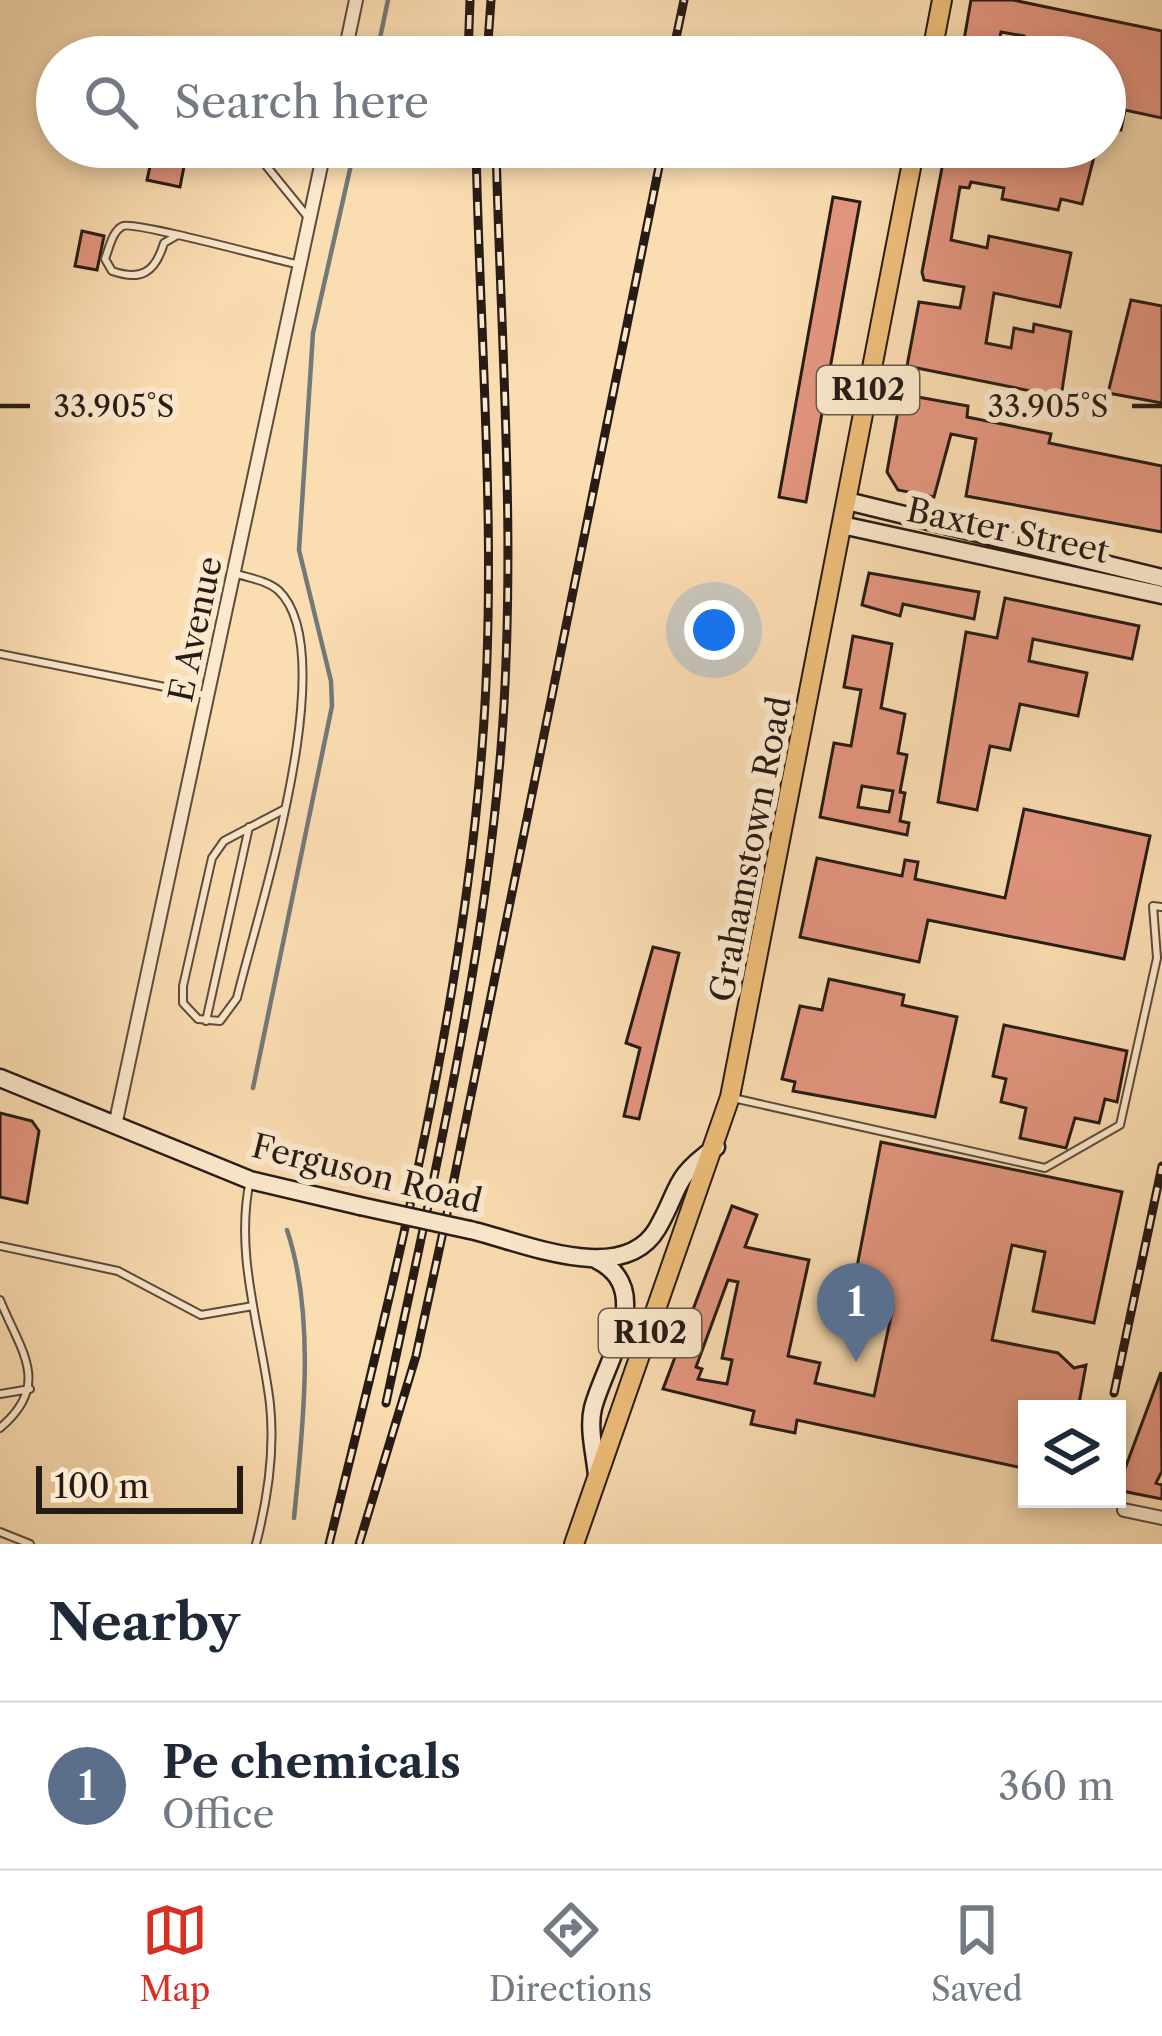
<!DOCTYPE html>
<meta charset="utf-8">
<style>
:root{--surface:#fff;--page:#f6f6f7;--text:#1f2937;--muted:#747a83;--line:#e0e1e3;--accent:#d93025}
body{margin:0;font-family:"Libre Caslon Text",serif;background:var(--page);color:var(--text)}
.controls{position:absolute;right:36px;bottom:36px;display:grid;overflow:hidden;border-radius:0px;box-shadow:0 6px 18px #0003}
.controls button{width:108px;height:108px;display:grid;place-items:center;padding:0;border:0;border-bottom:3px solid var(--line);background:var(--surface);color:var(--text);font:60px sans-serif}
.scale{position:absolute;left:36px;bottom:30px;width:207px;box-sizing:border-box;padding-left:12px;border:6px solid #271b15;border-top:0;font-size:33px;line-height:42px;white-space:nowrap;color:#271b15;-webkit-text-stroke:9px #fce9cd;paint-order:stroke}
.you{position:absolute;left:714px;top:630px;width:42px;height:42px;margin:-30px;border:9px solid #fff;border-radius:50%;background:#1a73e8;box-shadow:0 0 0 18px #1a73e833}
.badge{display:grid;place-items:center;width:78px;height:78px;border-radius:50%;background:var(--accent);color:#fff;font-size:39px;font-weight:700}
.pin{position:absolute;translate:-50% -99px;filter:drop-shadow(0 3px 6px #0008)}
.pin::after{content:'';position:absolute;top:63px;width:42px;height:36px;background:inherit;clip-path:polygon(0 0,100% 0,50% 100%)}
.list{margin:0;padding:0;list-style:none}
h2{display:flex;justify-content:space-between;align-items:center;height:156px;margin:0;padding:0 48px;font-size:51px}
h2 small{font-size:39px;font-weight:400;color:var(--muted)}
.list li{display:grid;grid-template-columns:78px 1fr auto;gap:36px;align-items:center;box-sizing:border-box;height:168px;padding:0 48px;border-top:3px solid var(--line)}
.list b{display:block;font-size:45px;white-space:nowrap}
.list p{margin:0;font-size:39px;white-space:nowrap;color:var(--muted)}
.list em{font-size:39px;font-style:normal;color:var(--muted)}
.icon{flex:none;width:66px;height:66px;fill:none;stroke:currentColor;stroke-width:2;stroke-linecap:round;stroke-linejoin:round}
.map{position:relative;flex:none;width:1162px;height:1544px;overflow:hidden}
.search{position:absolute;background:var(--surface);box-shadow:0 6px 18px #0003;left:36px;right:36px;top:36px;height:132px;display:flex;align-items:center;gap:30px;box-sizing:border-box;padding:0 42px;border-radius:66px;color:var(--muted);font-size:45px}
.sheet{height:324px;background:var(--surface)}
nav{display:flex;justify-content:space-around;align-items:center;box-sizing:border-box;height:168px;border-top:3px solid var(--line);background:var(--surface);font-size:33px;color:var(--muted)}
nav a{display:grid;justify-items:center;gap:6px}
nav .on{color:var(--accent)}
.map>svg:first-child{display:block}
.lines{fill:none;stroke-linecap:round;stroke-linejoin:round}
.stream{stroke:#737977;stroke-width:4.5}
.building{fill:#e49680;stroke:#271b15;stroke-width:3;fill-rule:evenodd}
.lane-casing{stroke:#5c4c3c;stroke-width:10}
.street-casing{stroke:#5c4c3c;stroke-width:16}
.secondary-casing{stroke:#271b15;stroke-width:21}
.primary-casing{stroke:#271b15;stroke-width:22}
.lane{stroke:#fce9cd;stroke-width:6}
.street{stroke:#fce9cd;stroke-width:12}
.secondary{stroke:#fce9cd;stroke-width:16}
.primary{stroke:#eebe79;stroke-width:18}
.rail-casing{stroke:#271b15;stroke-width:9}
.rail{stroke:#fce9cd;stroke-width:4.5;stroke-dasharray:14;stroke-linecap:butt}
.secondary-bridge-casing{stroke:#271b15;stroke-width:21;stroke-linecap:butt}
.secondary-bridge{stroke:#fce9cd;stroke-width:16}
.ticks{fill:none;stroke:#271b15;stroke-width:4.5}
.labels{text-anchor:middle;stroke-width:12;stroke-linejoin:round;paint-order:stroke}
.shield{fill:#fce9cd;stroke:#67594c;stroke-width:3}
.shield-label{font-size:30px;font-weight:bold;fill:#271b15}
.street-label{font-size:33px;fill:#271b15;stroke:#fce9cd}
.ticks-label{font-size:30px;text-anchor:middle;fill:#271b15;stroke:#fce9cd;stroke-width:12;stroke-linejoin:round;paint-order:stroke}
</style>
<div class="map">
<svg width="1162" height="1544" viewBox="0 0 1162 1544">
<rect width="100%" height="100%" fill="#fbddb2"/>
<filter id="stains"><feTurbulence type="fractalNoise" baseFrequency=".00167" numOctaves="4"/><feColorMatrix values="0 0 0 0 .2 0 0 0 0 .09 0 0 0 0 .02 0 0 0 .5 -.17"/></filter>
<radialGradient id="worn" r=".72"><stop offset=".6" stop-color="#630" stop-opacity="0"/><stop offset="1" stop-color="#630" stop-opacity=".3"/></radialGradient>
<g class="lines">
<path class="stream" d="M376,57L388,0
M253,1088L332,706L331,681L299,550L313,333L355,147
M287,1230C316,1317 303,1427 294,1518"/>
</g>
<path class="building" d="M971,0H1013L1162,31V118L1125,110L1121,130L1105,127V57H1020L1024,36L1001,32L996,57H961Z
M170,147L187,151L180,187L147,180L152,157L168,160Z
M946,147L1095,153L1082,204L1061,199L1058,210L1002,199L1004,188L971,182L969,188L960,187L951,240L987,248L989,236L1071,253L1060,307L994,293L986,343L1011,348L1014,328L1033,332L1034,324L1071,332L1061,397L907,366L919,302L960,308L964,287L924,280L922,272Z
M833,197L860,202L806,502L779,497Z
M82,231L104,236L97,270L75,266Z
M1131,300L1162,306V403L1108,393Z
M901,394L968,406L967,417L1051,434L1049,443L1162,466V532L966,496L976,439L951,434L934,497L898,490L887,472Z
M869,573L979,592L974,619L903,604L900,616L862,605Z
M1005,598L1139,626L1132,659L1033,639L1029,661L1087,673L1078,716L1020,704L1010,750L990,746L977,810L938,802L966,632L997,638Z
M853,636L892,644L881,708L905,714L898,753L907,755L900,792L905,793L900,821L909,823L907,835L820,817L834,743L851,746L861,690L844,687ZM862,786L893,791L889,812L858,807Z
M1024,809L1150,836L1124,959L928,920L919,962L800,937L817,858L902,876L905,860L918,862L915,879L1005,898Z
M653,947L679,953L639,1119L624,1116L640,1048L626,1043Z
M829,979L904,995L902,1005L957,1017L935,1117L793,1091L795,1082L782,1079L800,1006L822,1010Z
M1004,1025L1127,1051L1117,1102L1105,1099L1099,1123L1075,1118L1066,1148L1020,1138L1026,1108L1001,1102L1006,1079L993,1076Z
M0,1113L32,1121L39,1131L27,1203L0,1197Z
M881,1142L1122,1192L1094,1323L1033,1311L1045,1252L1012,1245L992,1340L1058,1353L1074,1368L1086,1365L1078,1409H1027V1469L797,1420L795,1433L751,1424L754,1411L663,1389L732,1206L757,1215L745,1247L809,1260L788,1356L820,1363L815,1383L874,1396L893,1307L851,1298ZM728,1280L738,1282L722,1358L732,1360L727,1384L698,1379L702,1369L696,1367Z
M1161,1372L1162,1471L1156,1483L1162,1485V1499L1117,1490Z"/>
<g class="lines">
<defs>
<path id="lane" d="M251,147L307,216
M176,236L164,243C155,273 141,281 112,271L105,259C109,249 112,231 123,226C135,221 276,260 300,265
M234,573C248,578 266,580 278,590C345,652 256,918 237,998L220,1021L198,1019L183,1003V986L212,858L224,841L285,809
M0,654L205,695
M206,1021L249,827
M733,1098L1045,1168L1120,1125L1157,958L1153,906L1162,907
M250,1180C234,1255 261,1329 270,1404C275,1452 268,1498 256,1544
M0,1246L118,1271L201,1315L253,1306
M0,1300C21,1352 52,1384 0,1428
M0,1394L30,1389
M0,1532L30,1544"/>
<path id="street" d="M344,57L356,0
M116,1121L325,147
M1124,1510L1162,1518"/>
<path id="secondary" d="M847,501L1162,578
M842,525L1162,595
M0,1078L250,1180L360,1206
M470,1230C520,1241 622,1288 657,1229C681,1188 671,1179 716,1147
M597,1260C657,1290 604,1364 593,1408C588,1428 595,1454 597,1475"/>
<path id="primary" d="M931,57L942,0
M574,1544L730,1097L915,147"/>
</defs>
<use href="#lane" class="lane-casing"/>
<use href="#street" class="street-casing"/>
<use href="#secondary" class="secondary-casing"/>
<use href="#primary" class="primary-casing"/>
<use href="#lane" class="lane"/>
<use href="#street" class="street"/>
<use href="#secondary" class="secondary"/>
<use href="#primary" class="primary"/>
<defs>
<path id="rail" d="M468,57L470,0
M487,57L491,0
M672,57L684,0
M1114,1393L1162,1166
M386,1403C432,1186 483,970 501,748C517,548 501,347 496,147
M329,1544C394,1282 461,1018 482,748C498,548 480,347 476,147
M359,1544L416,1356L448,1209L663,147"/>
</defs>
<use href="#rail" class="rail-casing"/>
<use href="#rail" class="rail"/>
<defs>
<path id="secondary-bridge" d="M360,1206L470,1230"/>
</defs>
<use href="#secondary-bridge" class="secondary-bridge-casing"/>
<use href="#secondary-bridge" class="secondary-bridge"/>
</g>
<path class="ticks" d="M0,406H30M1132,406H1162"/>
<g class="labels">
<g class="shield">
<rect x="817" y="366" width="102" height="48" rx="9"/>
<rect x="599" y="1309" width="102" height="48" rx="9"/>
</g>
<g class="shield-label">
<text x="868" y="400">R102</text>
<text x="650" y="1343">R102</text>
</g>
<g class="street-label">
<text transform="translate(1008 530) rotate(12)" y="12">Baxter Street</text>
<text transform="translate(195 629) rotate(-78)" y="12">E Avenue</text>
<text transform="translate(750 849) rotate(-79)" y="12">Grahamstown Road</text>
<text transform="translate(367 1173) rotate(14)" y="12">Ferguson Road</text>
</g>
</g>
<g class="ticks-label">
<text x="114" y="417">33.905°S</text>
<text x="1048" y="417">33.905°S</text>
</g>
<rect width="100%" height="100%" filter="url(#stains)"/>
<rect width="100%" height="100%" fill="url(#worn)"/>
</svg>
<div class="controls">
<button><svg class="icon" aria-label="layers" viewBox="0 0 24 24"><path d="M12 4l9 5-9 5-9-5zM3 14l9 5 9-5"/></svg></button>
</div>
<div class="scale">100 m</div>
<div class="you"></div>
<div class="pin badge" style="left:856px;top:1362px;background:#5c6f8a">1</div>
<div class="search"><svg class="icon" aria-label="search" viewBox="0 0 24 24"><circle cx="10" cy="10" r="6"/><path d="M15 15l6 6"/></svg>Search here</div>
</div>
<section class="sheet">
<h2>Nearby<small></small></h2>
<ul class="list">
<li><span class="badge" style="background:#5c6f8a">1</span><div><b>Pe chemicals</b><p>Office</p></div><em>360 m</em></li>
</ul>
</section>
<nav>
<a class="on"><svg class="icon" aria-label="map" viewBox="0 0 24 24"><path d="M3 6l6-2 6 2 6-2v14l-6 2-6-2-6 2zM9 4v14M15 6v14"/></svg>Map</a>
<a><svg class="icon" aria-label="directions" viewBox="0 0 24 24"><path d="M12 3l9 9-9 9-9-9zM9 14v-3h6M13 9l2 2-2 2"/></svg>Directions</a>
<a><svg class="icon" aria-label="saved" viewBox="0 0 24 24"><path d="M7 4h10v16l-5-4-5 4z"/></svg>Saved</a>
</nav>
